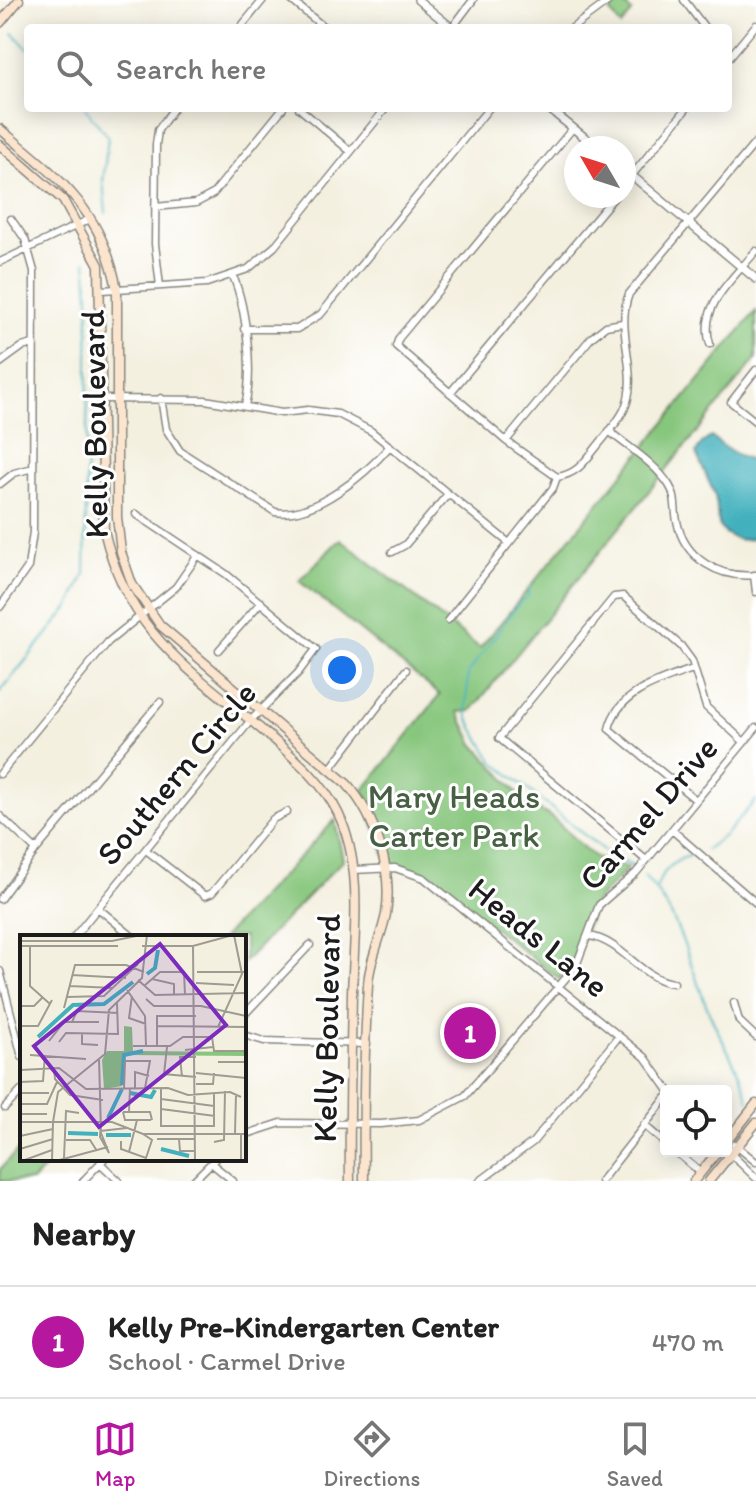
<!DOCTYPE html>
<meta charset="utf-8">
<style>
:root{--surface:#fff;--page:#f6f6f6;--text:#222;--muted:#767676;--line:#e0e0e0;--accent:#b5179e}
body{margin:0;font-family:Itim,sans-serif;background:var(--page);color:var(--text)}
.controls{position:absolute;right:24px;bottom:24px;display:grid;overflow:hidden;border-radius:8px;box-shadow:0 4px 20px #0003}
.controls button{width:72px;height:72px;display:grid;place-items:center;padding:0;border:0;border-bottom:2px solid var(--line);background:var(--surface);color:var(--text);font:40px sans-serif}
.compass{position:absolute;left:564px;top:136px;width:72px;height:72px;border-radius:50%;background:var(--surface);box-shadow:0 4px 20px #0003;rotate:309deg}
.you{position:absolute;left:342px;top:670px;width:28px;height:28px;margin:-20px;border:6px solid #fff;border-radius:50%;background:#1a73e8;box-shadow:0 0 0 12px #1a73e833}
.badge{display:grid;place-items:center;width:52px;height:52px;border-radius:50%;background:var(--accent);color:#fff;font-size:26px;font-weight:700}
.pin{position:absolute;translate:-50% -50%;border:4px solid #fff;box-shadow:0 2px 8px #0006}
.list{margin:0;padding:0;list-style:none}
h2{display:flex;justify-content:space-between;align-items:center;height:104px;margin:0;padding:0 32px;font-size:34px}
h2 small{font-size:26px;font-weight:400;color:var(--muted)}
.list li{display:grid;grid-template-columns:52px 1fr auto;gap:24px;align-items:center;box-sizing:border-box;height:112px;padding:0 32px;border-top:2px solid var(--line)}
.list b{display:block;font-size:30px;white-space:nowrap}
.list p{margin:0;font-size:26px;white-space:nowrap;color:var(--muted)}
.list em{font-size:26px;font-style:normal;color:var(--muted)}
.icon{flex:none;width:44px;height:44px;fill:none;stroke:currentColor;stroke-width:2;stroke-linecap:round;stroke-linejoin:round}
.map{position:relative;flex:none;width:756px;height:1181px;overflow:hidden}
.search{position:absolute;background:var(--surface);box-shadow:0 4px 20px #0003;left:24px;right:24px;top:24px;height:88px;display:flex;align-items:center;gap:20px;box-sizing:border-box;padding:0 28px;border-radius:8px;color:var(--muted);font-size:30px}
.sheet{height:216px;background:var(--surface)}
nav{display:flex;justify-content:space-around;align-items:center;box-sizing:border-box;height:112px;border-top:2px solid var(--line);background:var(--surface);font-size:22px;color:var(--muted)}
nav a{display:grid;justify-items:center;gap:4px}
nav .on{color:var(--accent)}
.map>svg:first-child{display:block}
.green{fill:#87c67d;stroke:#52714c;stroke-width:2}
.water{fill:#42b1bd;stroke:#2f666c;stroke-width:2}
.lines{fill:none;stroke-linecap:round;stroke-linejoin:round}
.stream{stroke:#42b1bd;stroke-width:2}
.minor-casing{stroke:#88867e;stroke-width:9}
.tertiary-casing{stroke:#88867e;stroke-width:10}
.secondary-casing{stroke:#88867e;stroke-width:11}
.minor{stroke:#fff;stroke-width:6}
.tertiary{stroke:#fff;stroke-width:7}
.secondary{stroke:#fce5cf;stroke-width:8}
.labels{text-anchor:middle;stroke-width:6;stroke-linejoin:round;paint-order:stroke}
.street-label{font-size:34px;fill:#1c1c1c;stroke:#fff}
.park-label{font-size:34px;fill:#476043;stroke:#fff}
.inset-river{fill:none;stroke:#42b1bd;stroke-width:4}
.inset-road{fill:none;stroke:#9e9b92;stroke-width:2}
.view{fill:#7b2cbf;fill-opacity:0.15;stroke:#7b2cbf;stroke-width:4}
.inset-edge{fill:none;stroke:#1c1c1c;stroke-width:4}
</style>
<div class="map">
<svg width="756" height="1181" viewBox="0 0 756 1181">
<rect width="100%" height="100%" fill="#fff"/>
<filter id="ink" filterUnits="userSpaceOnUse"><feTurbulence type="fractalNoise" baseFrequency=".0125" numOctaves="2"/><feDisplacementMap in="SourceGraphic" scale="16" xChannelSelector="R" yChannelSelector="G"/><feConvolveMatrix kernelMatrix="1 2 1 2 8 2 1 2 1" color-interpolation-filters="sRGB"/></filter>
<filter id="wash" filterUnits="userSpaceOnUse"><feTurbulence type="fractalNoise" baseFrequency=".006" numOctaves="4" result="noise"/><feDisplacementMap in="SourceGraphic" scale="32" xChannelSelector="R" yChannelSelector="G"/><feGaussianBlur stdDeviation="1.8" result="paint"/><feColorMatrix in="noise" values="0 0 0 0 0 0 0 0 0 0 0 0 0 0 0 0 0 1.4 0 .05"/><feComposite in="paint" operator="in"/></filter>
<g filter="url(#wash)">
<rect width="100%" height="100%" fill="#f4f0e0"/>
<path class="green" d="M619,0L632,12L621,26L610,12Z
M756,311V359L471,711L458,712L474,744L530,807C559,814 573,844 597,858C605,863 618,864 628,868L596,901L572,965L559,979L424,872L387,862L371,817L373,807L362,792L440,695L299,581L340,539L480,648Z
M335,820L343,860L244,962V937H223Z
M22,1146V1159H53L32,1181H0V1169Z"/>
<path class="water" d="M711,437L733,453L756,462V537C742,543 728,539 719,526L715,495L696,453L702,443Z"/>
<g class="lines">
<path class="stream" d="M13,33L28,49
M85,108L108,137L103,181L106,213
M529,587L528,597L520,602L468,673L466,712L473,728L494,762L608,854L632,866
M0,692L70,606L85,574L89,297L86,261
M705,850L725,835L756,800
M644,876C683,917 690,972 713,1021C726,1049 741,1072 749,1101
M657,888C660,873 675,859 690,856"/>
</g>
</g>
<g filter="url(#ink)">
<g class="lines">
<defs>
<path id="minor" d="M291,0L325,28
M684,0L705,28
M240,28L263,0
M452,28L473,0
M572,28L610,0
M728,59L756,25
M299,108L350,151
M624,185L687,108
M155,207L196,203L213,194L283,108
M0,262L90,219
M233,276C246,307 254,372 245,405
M160,286L155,244L156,145L158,130L174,108
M102,290L207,283L248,269L274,247L386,108
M244,329H297L321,314L489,108
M710,344C698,306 733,279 756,251
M0,363L22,347L33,344
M756,370L731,402L756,422
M450,393L615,196
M161,398L166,429L180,451L275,512C313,519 366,474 390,446
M103,399L205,400L282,413L308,410L338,414L371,431L509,543
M609,431C629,448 655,463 669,485C677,497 674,508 677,521C684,559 720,579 756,575
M506,441L591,338L606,326L622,323
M557,477L506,441L396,346L399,338L573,128
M557,477C576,474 583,464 595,449C604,437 617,424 624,410C641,374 614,331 629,294L756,142
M0,484L14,473L33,468
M392,552L405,545L448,494
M754,575L756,592
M0,607L28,567L33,532L34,271L25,239L11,219
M448,620L553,488L557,477
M219,650L261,602
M693,669C662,680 617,692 609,729L696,800
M330,769L406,670
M0,774L108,642L176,587L198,555
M0,816L36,850
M672,830L756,903
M146,850L205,896L212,893L273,819L287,812
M646,860L499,738L614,597L623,596L681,646L692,661L706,707L744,742
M353,870L395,868L424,878L645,1057L669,1091
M0,899L36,850L160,702
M98,908L133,937
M589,936C623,941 642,981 674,983
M74,937L251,720L298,673L316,649L226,574L136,514
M0,971L22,1057
M734,1003L739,1021L756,1037
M244,1015L310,945
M244,1035L264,1041L367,1044
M5,1108L22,1090
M644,1125L666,1144
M244,1135L281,1123L381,1124L419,1120L465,1096L576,966L599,905L636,873L756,728
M726,1141L731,1154L756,1178
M734,1144L756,1162
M675,1151L701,1173
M100,1163L119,1181
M211,1163L233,1181
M83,1181L104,1159
M193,1181L215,1159
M480,1181L533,1142L619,1036
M601,1181L666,1098"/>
<path id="tertiary" d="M418,0L452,28
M548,108L598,148
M624,169L756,279"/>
<path id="secondary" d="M0,23L19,0
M0,129C58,177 103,210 117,290V517L121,552L132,584L160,625L347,784C376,817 393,870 386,914C381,939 369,961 368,985C364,1050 363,1116 364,1181
M0,145L63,200L99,265L104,530C129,640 196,672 275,741C299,762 324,784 338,813C364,867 354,935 352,993C351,1056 349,1118 350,1181
M726,1142L756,1104
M694,1181L718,1151
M709,1181L756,1123"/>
</defs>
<use href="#minor" class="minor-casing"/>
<use href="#tertiary" class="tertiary-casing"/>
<use href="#secondary" class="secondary-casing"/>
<use href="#minor" class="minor"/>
<use href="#tertiary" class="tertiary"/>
<use href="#secondary" class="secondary"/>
</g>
</g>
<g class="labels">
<g class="street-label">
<text transform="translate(94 424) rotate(-91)" y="12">Kelly Boulevard</text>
<text transform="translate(176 773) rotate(-50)" y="12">Southern Circle</text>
<text transform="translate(648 813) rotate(-49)" y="12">Carmel Drive</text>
<text transform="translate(539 937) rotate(39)" y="12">Heads Lane</text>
<text transform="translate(326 1028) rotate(-89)" y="12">Kelly Boulevard</text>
</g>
<g class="park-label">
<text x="454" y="808">Mary Heads<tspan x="454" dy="39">Carter Park</tspan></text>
</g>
</g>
<g transform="translate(20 935)">
<rect width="226" height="226" fill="#f4f0e0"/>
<path d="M104,91L112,92L113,116L226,117V121L104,120L102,151L84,154L82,125L87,116H104Z" fill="#87c67d"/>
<path class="inset-river" d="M127,39L135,33L138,15M18,102L53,70L84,69L113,47M102,150L104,120L123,116M110,158L131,162L135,155M88,183L102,154M48,198L78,199M86,200H111M141,214L169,221"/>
<path class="inset-road" d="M0,6H92L121,0M0,11H98M10,11V51L30,69M122,11H173L213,0M173,11L175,226M177,37H226M52,40L106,43M132,44L154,49V60M118,45L135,60L226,58M176,48L214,50M50,51L93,53M124,51L140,37H164L165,60M107,55L125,81L126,111M112,61L109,83L126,89M47,62L84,61L118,29M126,64L134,71H181L226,81M0,71H14L22,63M44,73L55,30H106L124,37M52,87L57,76L98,78M0,91H18L32,65M137,91L226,92M198,92L222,39L214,0M62,98V109L78,110M29,106L44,87H79M39,107L46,98L98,99L97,68M137,110V81H176M113,111H150L163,102H192L194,116H226M147,112L144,139L176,142M165,115L193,112M10,120L66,124M79,123L81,198L89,218L80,202L81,186M198,127H226M34,132L35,144L50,160L83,165M0,135L39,133L66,154L148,153L168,160L210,157L221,162M176,138L226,143M162,142L160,122H176M0,147L23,146L25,120M176,149H193L194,138M104,153L105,126H130L125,153M115,153V137L129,141M0,158H29M141,164L194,171M0,169H27L37,147M141,174L195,181M103,177H130L132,185M103,177L105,185H131M109,177L110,153M0,179H27M0,187H92L123,199H226M33,187L38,157L85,119L89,75L122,43L127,0M141,191H194V159M141,192V153M80,196L107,193M215,198L216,159M221,199V226M0,201L33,194M137,204H175M159,204L160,216H175M46,205H70L77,216M101,206V214L126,223L132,205L123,199M194,207L204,205L205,156M0,214L33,204M109,217L117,185M44,223L46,176L59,178M2,226L32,215M32,226L33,187M36,226L88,212"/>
<path class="view" d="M140,9L206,90L79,192L14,111Z"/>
<rect width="226" height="226" class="inset-edge"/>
</g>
</svg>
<div class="controls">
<button><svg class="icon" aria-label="locate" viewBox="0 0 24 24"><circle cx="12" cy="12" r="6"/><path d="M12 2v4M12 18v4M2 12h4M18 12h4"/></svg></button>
</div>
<svg class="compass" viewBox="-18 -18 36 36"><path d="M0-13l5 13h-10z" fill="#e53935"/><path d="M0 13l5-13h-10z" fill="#767676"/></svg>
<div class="you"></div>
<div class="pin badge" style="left:470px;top:1033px">1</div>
<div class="search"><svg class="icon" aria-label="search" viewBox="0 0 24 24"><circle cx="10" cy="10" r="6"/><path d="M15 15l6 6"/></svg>Search here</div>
</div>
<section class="sheet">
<h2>Nearby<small></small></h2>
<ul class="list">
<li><span class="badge">1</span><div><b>Kelly Pre-Kindergarten Center</b><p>School · Carmel Drive</p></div><em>470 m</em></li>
</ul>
</section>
<nav>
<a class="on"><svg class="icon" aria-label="map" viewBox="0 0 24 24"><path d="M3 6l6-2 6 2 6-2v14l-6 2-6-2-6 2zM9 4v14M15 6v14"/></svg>Map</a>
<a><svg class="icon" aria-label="directions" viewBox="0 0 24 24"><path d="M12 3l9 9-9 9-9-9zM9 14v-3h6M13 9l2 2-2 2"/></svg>Directions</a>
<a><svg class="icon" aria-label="saved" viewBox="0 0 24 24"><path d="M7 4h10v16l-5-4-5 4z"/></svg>Saved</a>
</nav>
